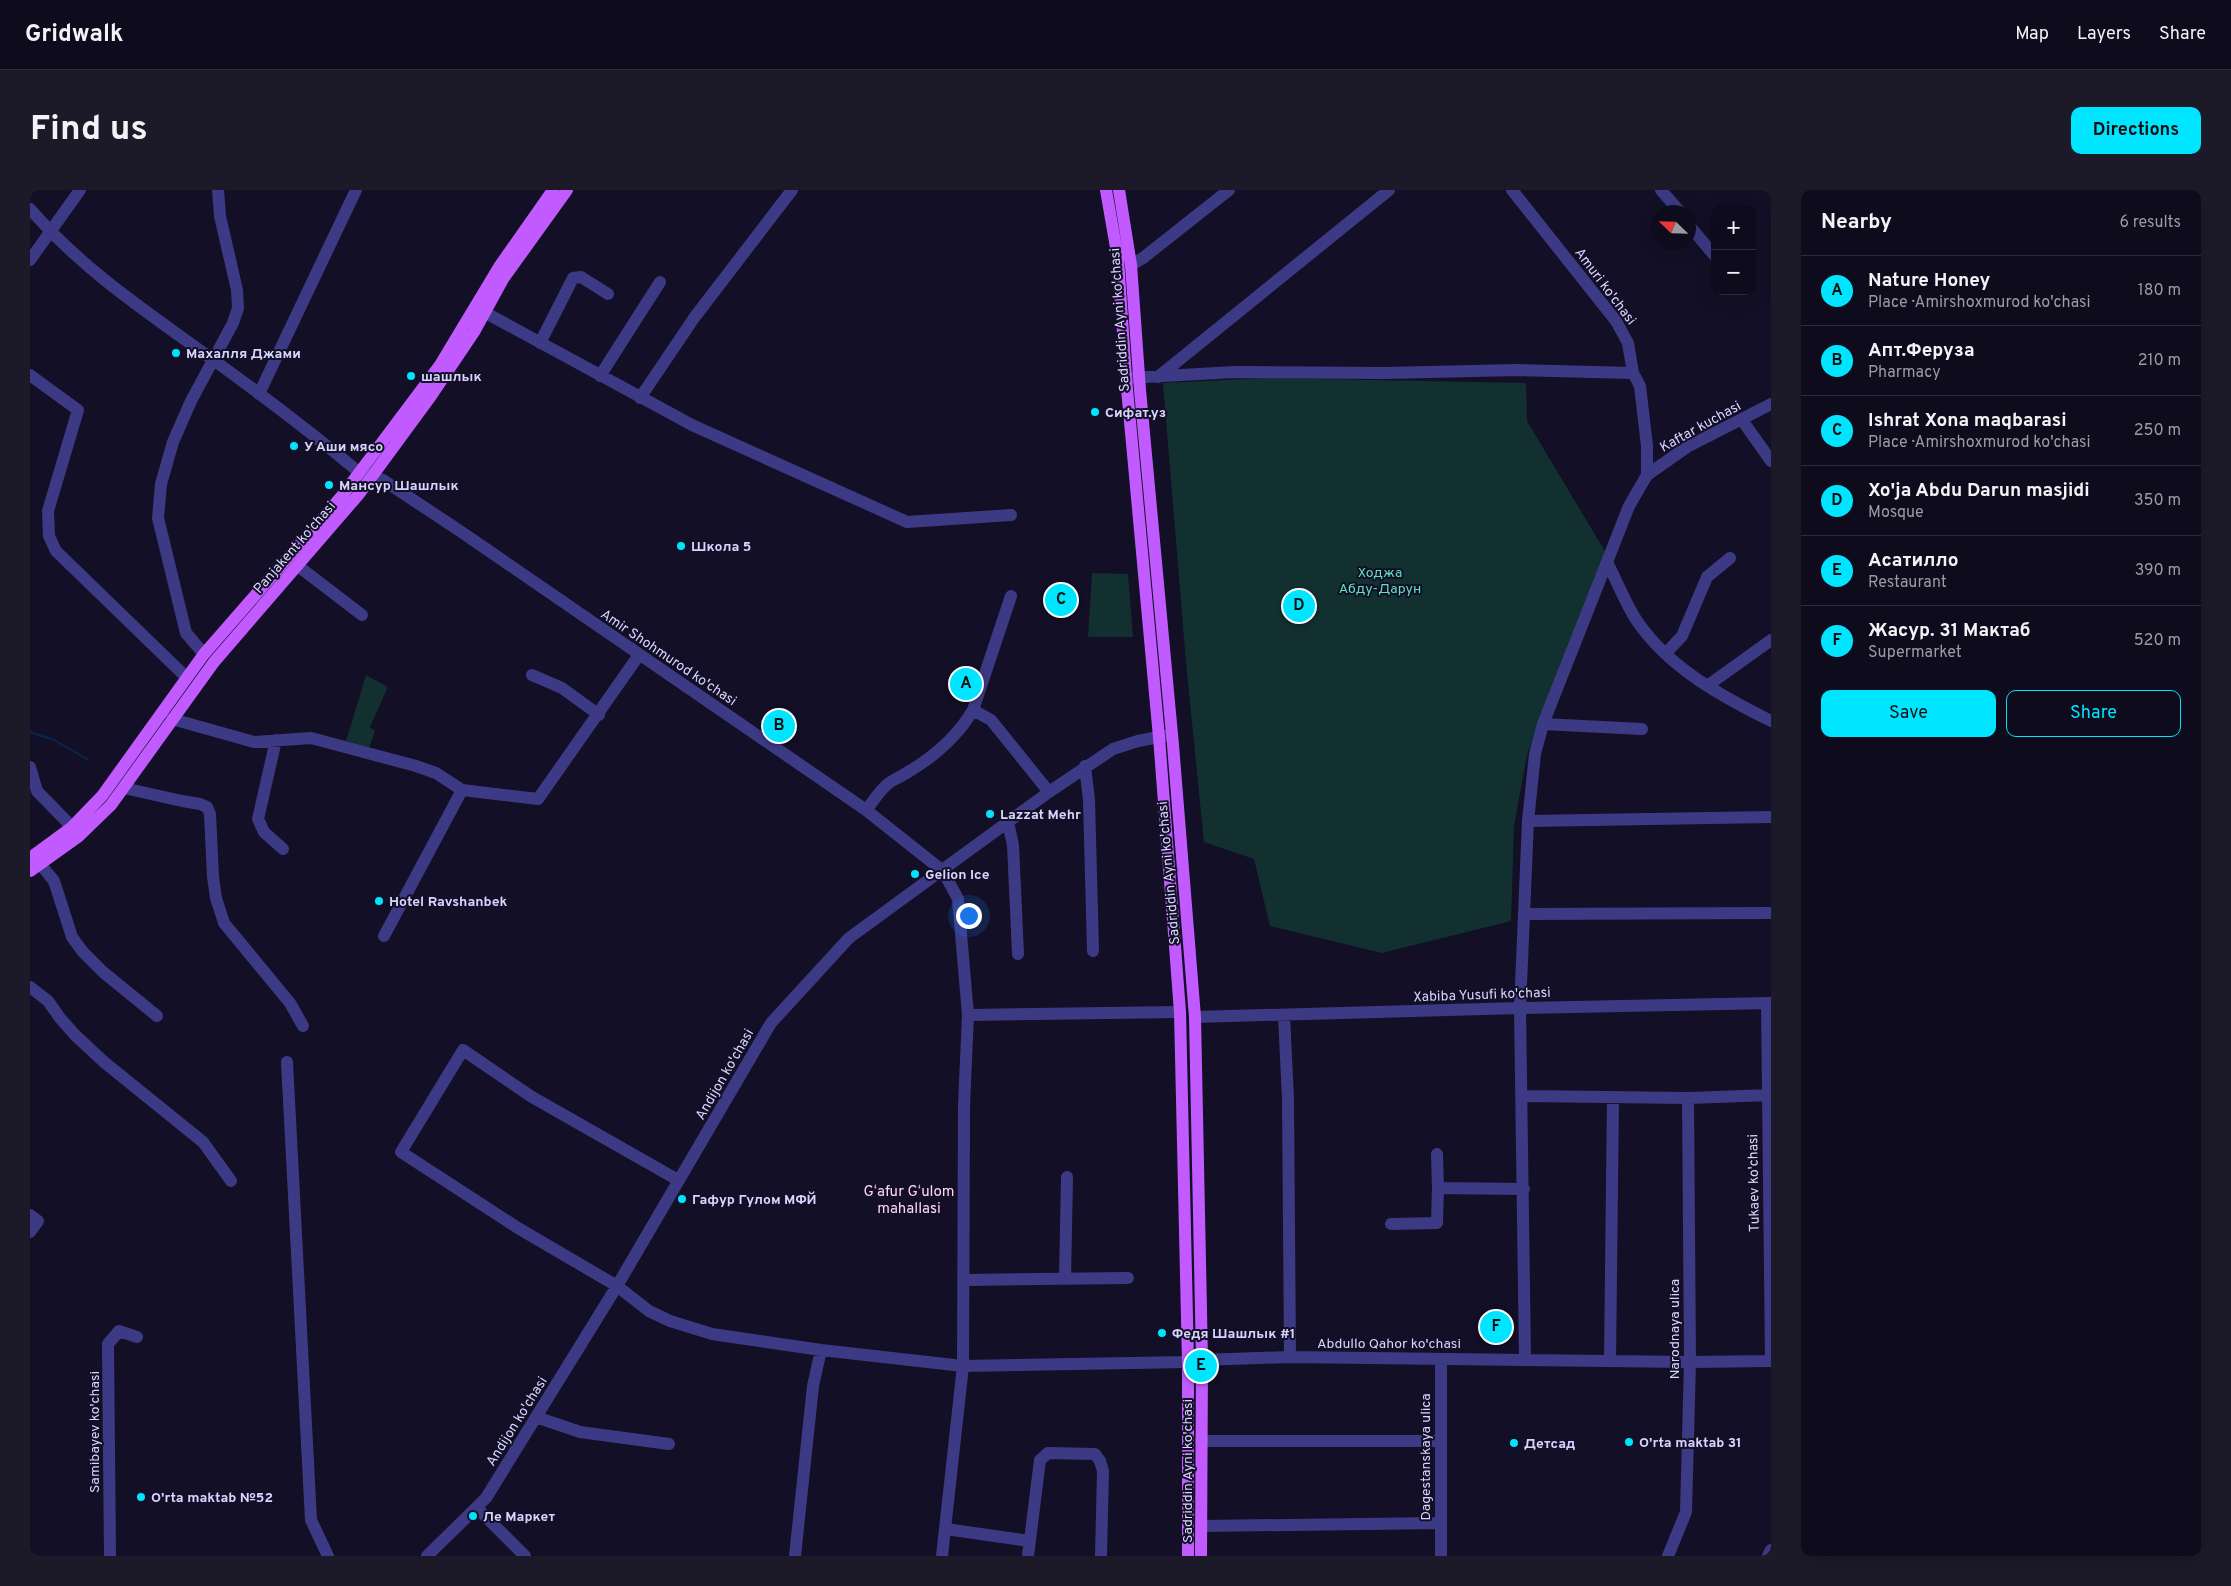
<!DOCTYPE html>
<meta charset="utf-8">
<style>
:root{--surface:#0e0b1c;--page:#1c1929;--text:#f1f3f6;--muted:#9b9ba3;--line:#2e2b3b;--accent:#00e5ff}
body{margin:0;font-family:Overpass,sans-serif;background:var(--page);color:var(--text)}
.controls{position:absolute;right:15px;top:15px;display:grid;overflow:hidden;border-radius:10px;box-shadow:0 5px 20px #0002}
.controls button{width:45px;height:45px;display:grid;place-items:center;padding:0;border:0;border-bottom:1px solid var(--line);background:var(--surface);color:var(--text);font:25px sans-serif}
.compass{position:absolute;left:1621px;top:15px;width:45px;height:45px;border-radius:50%;background:var(--surface);box-shadow:0 5px 20px #0002;rotate:293deg}
.you{position:absolute;left:938px;top:725px;width:18px;height:18px;margin:-12px;border:4px solid #fff;border-radius:50%;background:#1a73e8;box-shadow:0 0 0 8px #1a73e833}
.badge{display:grid;place-items:center;width:32px;height:32px;border-radius:50%;background:var(--accent);color:#111;font-size:16px;font-weight:700}
.pin{position:absolute;translate:-50% -50%;border:2px solid #fff;box-shadow:0 1px 5px #0006}
.list{margin:0;padding:0;list-style:none}
h2{display:flex;justify-content:space-between;align-items:center;height:65px;margin:0;padding:0 20px;font-size:21px}
h2 small{font-size:16px;font-weight:400;color:var(--muted)}
.list li{display:grid;grid-template-columns:32px 1fr auto;gap:15px;align-items:center;box-sizing:border-box;height:70px;padding:0 20px;border-top:1px solid var(--line)}
.list b{display:block;font-size:19px;white-space:nowrap}
.list p{margin:0;font-size:16px;white-space:nowrap;color:var(--muted)}
.list em{font-size:16px;font-style:normal;color:var(--muted)}
.actions{display:flex;gap:10px;padding:15px 20px}
.actions a{flex:1;padding:11px 0;border:1px solid var(--accent);border-radius:10px;text-align:center;font-size:18px;color:var(--accent)}
.actions .main{background:var(--accent);color:#111}
.map{position:relative;flex:none;width:1741px;height:1366px;overflow:hidden;border-radius:10px}
header{display:flex;align-items:center;gap:30px;box-sizing:border-box;height:70px;padding:0 25px;background:var(--surface);border-bottom:1px solid var(--line)}
header strong{font-size:24px}
nav{display:flex;gap:28px;margin-inline-start:auto;font-size:18px}
.intro{display:flex;align-items:center;justify-content:space-between;box-sizing:border-box;height:120px;padding:0 30px}
h1{margin:0;font-size:35px}
.button{padding:12px 22px;border-radius:10px;background:var(--accent);color:#111;font-size:18px;font-weight:700}
main{display:flex;gap:30px;padding:0 30px}
aside{flex:1;background:var(--surface);border-radius:10px;box-shadow:0 5px 20px #0002}
.map>svg:first-child{display:block}
.green{fill:#12302f}
.lines{fill:none;stroke-linecap:round;stroke-linejoin:round}
.stream{stroke:#0c2248;stroke-width:2.5}
.minor{stroke:#3d3a85;stroke-width:12}
.major{stroke:#c25bff;stroke-width:12}
.poi-dot{fill:#00e5ff;stroke:#130f26;stroke-width:2}
.labels{text-anchor:middle;stroke-width:4;stroke-linejoin:round;paint-order:stroke}
.street-label{font-size:14px;fill:#d9d4ff;stroke:#130f26}
.poi-label{font-size:14px;font-weight:bold;fill:#d9d4ff;stroke:#130f26;text-anchor:start}
.park-label{font-size:14px;fill:#5fe0c0;stroke:#130f26}
.neighbourhood-label{font-size:15px;fill:#ffd6f0;stroke:#130f26}
</style>
<header>
<strong>Gridwalk</strong>
<nav><a>Map</a><a>Layers</a><a>Share</a></nav>
</header>
<div class="intro"><h1>Find us</h1><a class="button">Directions</a></div>
<main>
<div class="map">
<svg width="1741" height="1366" viewBox="0 0 1741 1366">
<rect width="100%" height="100%" fill="#130f26"/>
<path class="green" d="M1237,188L1496,193L1497,231L1576,363L1497,565L1484,636L1481,731L1352,763L1240,736L1224,669L1174,652L1156,473L1133,193Z
M1062,383L1098,384L1103,447H1058Z
M336,485L358,497L340,537L345,541L339,558L316,551Z"/>
<g class="lines">
<path class="stream" d="M0,542L24,550L57,569"/>
<path class="minor" d="M1482,0L1586,131L1598,153L1603,183L1610,196L1617,256V285
M1631,0L1650,22
M0,19C53,80 117,122 182,169C232,205 282,243 330,283L353,290L430,341L836,620L913,681L928,709L938,825L934,915L933,1176L912,1366
M1658,34L1684,65
M0,70L50,0
M1101,75L1113,68L1199,0
M454,122L662,235L877,332L981,325
M510,153L543,88L551,87L578,104
M0,185L48,220L18,321L19,346L26,361L156,487
M570,186L630,92
M1128,187L1359,0
M1099,188L1204,182L1355,183L1487,180L1603,183
M229,204L326,0
M610,208L664,128L762,0
M1741,214L1657,257L1617,285L1599,316L1577,372C1587,391 1595,413 1607,431C1639,478 1691,506 1741,531
M1712,230L1741,271
M268,376L332,425
M1636,463L1652,446L1677,387L1700,368
M174,464L156,443L128,328L131,294L143,252L161,211L203,133L208,118L207,100L190,26L188,0
M502,485L532,498L569,525
M1677,496L1741,450
M943,520L961,530L1019,602
M142,529L224,552L281,548L386,576L406,583L432,600L508,609L609,465
M1513,534L1612,539
M246,550L228,629L234,642L253,659
M1055,576L1059,610L1063,761
M0,577L7,601L42,637
M94,598L152,611L170,614L177,617L180,624L183,687L186,708L194,733L260,813L273,836
M836,620C843,612 852,596 862,591C893,575 925,551 943,520L981,406
M1498,631L1741,627
M978,632L983,655L988,764
M11,675L24,691L42,747L53,762L73,782L127,826
M1494,724L1741,723
M354,746L432,600
M0,797L18,811L30,828L45,845L74,872L173,952L201,991
M1737,813L1741,1171
M938,825L1150,822
M1254,825L1258,909L1260,1167
M1165,827L1490,818L1741,813
M257,872L281,1330L298,1366
M1492,906L1658,908L1741,905
M1407,964L1408,998
M648,990L502,907L433,860L371,962L488,1038L587,1096L619,1121L640,1131L682,1144L791,1160L933,1176L1158,1172L1172,1170L1260,1167L1660,1172L1741,1171
M0,1025L8,1031L0,1042
M1361,1034L1407,1033L1408,998L1494,999
M1035,1089L1037,987
M935,1090L1098,1088
M1495,1169L1490,818L1498,631L1505,564L1513,534L1577,372
M1580,1171L1583,908
M506,1227L550,1242L639,1254
M1171,1251H1410
M447,1318L495,1366
M1172,1336L1410,1333
M916,1339L999,1351
M80,1366L78,1154L89,1141L107,1147
M397,1366L456,1308L587,1096L741,833L819,748L1019,602L1083,559L1108,551L1139,545
M765,1366L783,1196L791,1160
M998,1366L1010,1270L1018,1263L1065,1264L1070,1271L1073,1281L1071,1366
M1411,1366V1169
M1638,1366L1656,1322L1660,1172L1658,908
M1738,1366L1741,1360"/>
<path class="major" d="M1076,0L1088,69L1096,188L1129,547L1150,822L1158,1172V1366
M1089,0L1101,75L1110,200L1143,555L1165,827L1172,1170L1171,1366
M0,668L42,637L72,606L174,464L311,307L410,175L469,77L523,0
M0,681L49,646L81,615L184,472L329,304L401,206L444,142L473,89L537,0"/>
</g>
<g class="poi-dot">
<circle cx="146" cy="163" r="5"/>
<circle cx="381" cy="186" r="5"/>
<circle cx="1065" cy="222" r="5"/>
<circle cx="264" cy="256" r="5"/>
<circle cx="299" cy="295" r="5"/>
<circle cx="651" cy="356" r="5"/>
<circle cx="960" cy="624" r="5"/>
<circle cx="885" cy="684" r="5"/>
<circle cx="349" cy="711" r="5"/>
<circle cx="652" cy="1009" r="5"/>
<circle cx="1132" cy="1143" r="5"/>
<circle cx="1599" cy="1252" r="5"/>
<circle cx="1484" cy="1253" r="5"/>
<circle cx="111" cy="1307" r="5"/>
<circle cx="443" cy="1326" r="5"/>
</g>
<g class="labels">
<g class="street-label">
<text transform="translate(1576 96) rotate(53)" y="5">Amuri ko'chasi</text>
<text transform="translate(1089 130) rotate(-94)" y="5">Sadriddin Ayni ko'chasi</text>
<text transform="translate(1670 236) rotate(-29)" y="5">Kaftar kuchasi</text>
<text transform="translate(264 357) rotate(-49)" y="5">Panjakent ko'chasi</text>
<text transform="translate(639 467) rotate(34)" y="5">Amir Shohmurod ko'chasi</text>
<text transform="translate(1138 683) rotate(-95)" y="5">Sadriddin Ayni ko'chasi</text>
<text transform="translate(1452 804) rotate(-2)" y="5">Xabiba Yusufi ko'chasi</text>
<text transform="translate(694 884) rotate(-60)" y="5">Andijon ko'chasi</text>
<text transform="translate(1723 993) rotate(-91)" y="5">Tukaev ko'chasi</text>
<text transform="translate(1644 1139) rotate(-90)" y="5">Narodnaya ulica</text>
<text x="1359" y="1158">Abdullo Qahor ko'chasi</text>
<text transform="translate(486 1231) rotate(-58)" y="5">Andijon ko'chasi</text>
<text transform="translate(64 1242) rotate(-90)" y="5">Samibayev ko'chasi</text>
<text transform="translate(1395 1267) rotate(-90)" y="5">Dagestanskaya ulica</text>
<text transform="translate(1157 1281) rotate(-90)" y="5">Sadriddin Ayni ko'chasi</text>
</g>
<g class="poi-label">
<text x="156" y="168">Махалля Джами</text>
<text x="391" y="191">шашлык</text>
<text x="1075" y="227">Сифат.уз</text>
<text x="274" y="261">У Аши мясо</text>
<text x="309" y="300">Мансур Шашлык</text>
<text x="661" y="361">Школа 5</text>
<text x="970" y="629">Lazzat Mehr</text>
<text x="895" y="689">Gelion Ice</text>
<text x="359" y="716">Hotel Ravshanbek</text>
<text x="662" y="1014">Гафур Гулом МФЙ</text>
<text x="1142" y="1148">Федя Шашлык #1</text>
<text x="1609" y="1257">O'rta maktab 31</text>
<text x="1494" y="1258">Детсад</text>
<text x="121" y="1312">O'rta maktab №52</text>
<text x="453" y="1331">Ле Маркет</text>
</g>
<g class="park-label">
<text x="1350" y="387">Ходжа<tspan x="1350" dy="16">Абду-Дарун</tspan></text>
</g>
<g class="neighbourhood-label">
<text x="879" y="1006">Gʻafur Gʻulom<tspan x="879" dy="17">mahallasi</tspan></text>
</g>
</g>
</svg>
<div class="controls">
<button>+</button>
<button>−</button>
</div>
<svg class="compass" viewBox="-18 -18 36 36"><path d="M0-13l5 13h-10z" fill="#e53935"/><path d="M0 13l5-13h-10z" fill="#9b9ba3"/></svg>
<div class="you"></div>
<div class="pin badge" style="left:936px;top:494px">A</div>
<div class="pin badge" style="left:749px;top:536px">B</div>
<div class="pin badge" style="left:1031px;top:410px">C</div>
<div class="pin badge" style="left:1269px;top:416px">D</div>
<div class="pin badge" style="left:1171px;top:1176px">E</div>
<div class="pin badge" style="left:1466px;top:1137px">F</div>
</div>
<aside>
<h2>Nearby<small>6 results</small></h2>
<ul class="list">
<li><span class="badge">A</span><div><b>Nature Honey</b><p>Place · Amirshoxmurod ko'chasi</p></div><em>180 m</em></li>
<li><span class="badge">B</span><div><b>Апт.Феруза</b><p>Pharmacy</p></div><em>210 m</em></li>
<li><span class="badge">C</span><div><b>Ishrat Хоnа mаqbаrasi</b><p>Place · Amirshoxmurod ko'chasi</p></div><em>250 m</em></li>
<li><span class="badge">D</span><div><b>Xo'ja Abdu Darun masjidi</b><p>Mosque</p></div><em>350 m</em></li>
<li><span class="badge">E</span><div><b>Асатилло</b><p>Restaurant</p></div><em>390 m</em></li>
<li><span class="badge">F</span><div><b>Жасур. 31 Мактаб</b><p>Supermarket</p></div><em>520 m</em></li>
</ul>
<div class="actions"><a class="main">Save</a><a>Share</a></div>
</aside>
</main>
